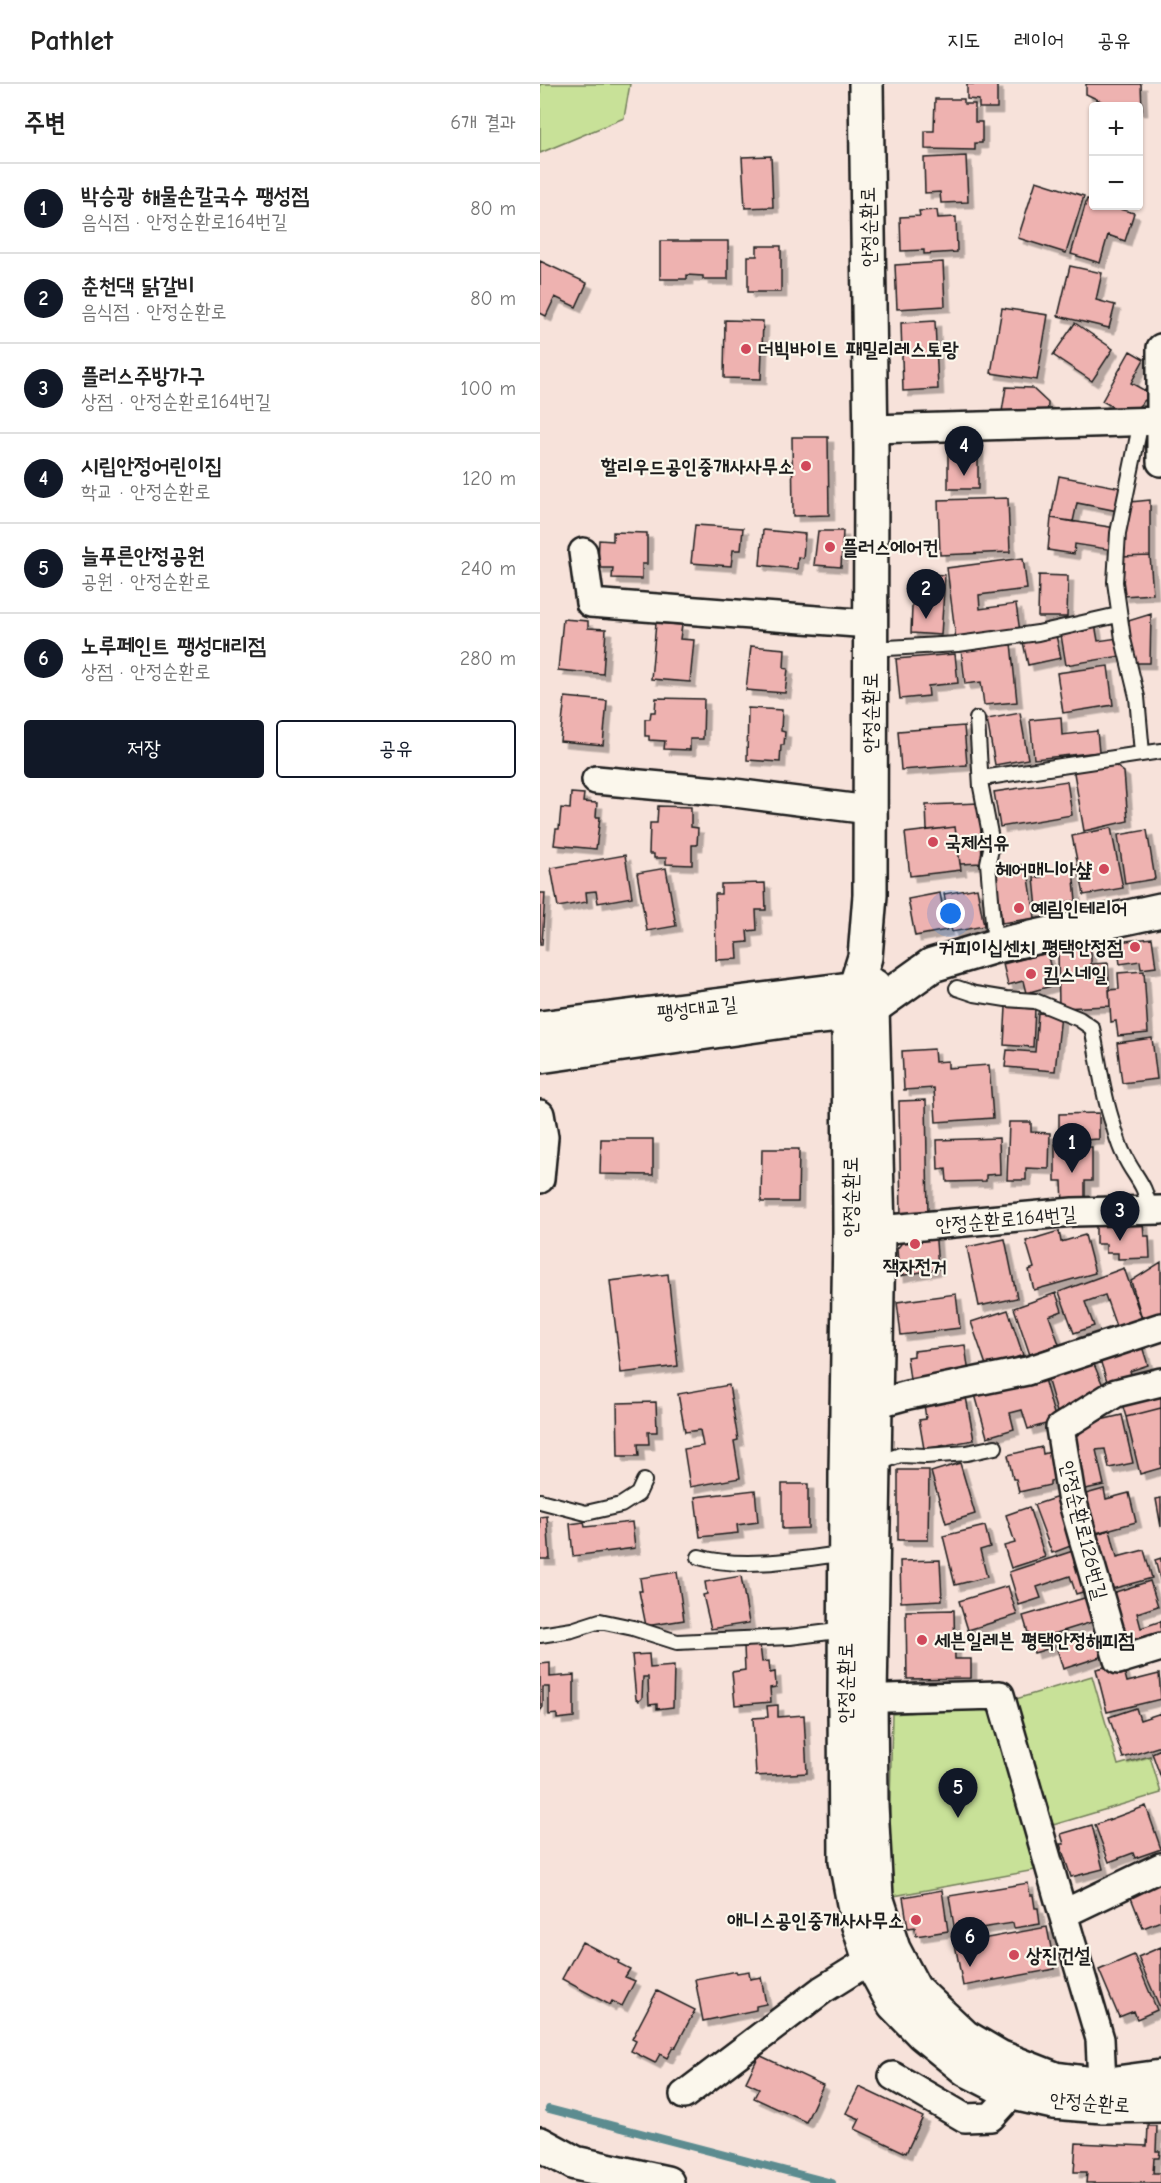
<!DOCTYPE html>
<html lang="ko">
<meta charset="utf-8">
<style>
:root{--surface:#fff;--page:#f6f6f6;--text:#222;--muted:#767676;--line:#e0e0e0;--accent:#111827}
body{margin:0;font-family:"Comic Neue","Poor Story",sans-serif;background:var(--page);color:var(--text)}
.controls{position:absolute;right:18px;top:18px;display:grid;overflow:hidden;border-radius:6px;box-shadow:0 2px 4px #0004}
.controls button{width:54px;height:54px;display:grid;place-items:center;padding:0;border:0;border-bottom:2px solid var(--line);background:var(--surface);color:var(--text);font:30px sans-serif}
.you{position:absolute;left:411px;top:830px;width:21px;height:21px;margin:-15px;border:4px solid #fff;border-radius:50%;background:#1a73e8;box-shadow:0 0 0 9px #1a73e833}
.badge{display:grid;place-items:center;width:39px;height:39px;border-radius:50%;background:var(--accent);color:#fff;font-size:20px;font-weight:700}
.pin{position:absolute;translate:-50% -50px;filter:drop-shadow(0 2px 3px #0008)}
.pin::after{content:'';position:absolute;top:32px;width:21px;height:18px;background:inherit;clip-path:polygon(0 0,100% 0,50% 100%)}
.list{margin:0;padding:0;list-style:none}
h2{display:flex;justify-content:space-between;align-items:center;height:78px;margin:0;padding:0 24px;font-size:26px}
h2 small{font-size:20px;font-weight:400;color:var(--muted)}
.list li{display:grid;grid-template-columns:39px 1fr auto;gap:18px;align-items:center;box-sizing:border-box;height:90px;padding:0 24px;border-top:2px solid var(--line)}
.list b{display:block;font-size:22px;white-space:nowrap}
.list p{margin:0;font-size:20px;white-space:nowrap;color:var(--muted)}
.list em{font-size:20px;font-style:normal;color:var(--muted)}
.actions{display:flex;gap:12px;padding:18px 24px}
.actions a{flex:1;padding:14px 0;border:2px solid var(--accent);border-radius:6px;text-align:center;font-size:21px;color:var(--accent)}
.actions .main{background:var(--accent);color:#fff}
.map{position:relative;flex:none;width:621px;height:2099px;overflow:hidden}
header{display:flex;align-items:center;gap:36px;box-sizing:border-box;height:84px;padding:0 30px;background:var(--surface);border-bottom:2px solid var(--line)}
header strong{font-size:28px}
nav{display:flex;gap:33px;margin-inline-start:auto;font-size:21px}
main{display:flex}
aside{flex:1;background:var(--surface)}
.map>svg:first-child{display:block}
.green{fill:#c8e198;stroke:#727e5a;stroke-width:1.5}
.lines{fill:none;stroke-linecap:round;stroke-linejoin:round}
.stream{stroke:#5b8c90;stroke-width:8}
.building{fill:#eeb2b0;stroke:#1c1c1c;stroke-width:1.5;filter:url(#shadow)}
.service-casing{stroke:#1c1c1c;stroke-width:18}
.minor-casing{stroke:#1c1c1c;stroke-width:32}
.tertiary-casing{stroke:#1c1c1c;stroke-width:38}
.secondary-casing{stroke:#1c1c1c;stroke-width:38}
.service{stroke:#fbf7ec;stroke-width:14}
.minor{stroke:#fbf7ec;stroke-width:27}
.tertiary{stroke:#fbf7ec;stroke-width:33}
.secondary{stroke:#fbf7ec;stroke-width:33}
.poi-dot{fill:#d1495b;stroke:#fbf7ec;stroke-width:2}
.labels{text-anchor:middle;stroke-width:4.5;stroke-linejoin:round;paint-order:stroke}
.street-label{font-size:20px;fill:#1c1c1c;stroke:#fbf7ec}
.poi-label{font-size:20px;font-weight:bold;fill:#1c1c1c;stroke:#fbf7ec;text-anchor:start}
</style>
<header>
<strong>Pathlet</strong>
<nav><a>지도</a><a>레이어</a><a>공유</a></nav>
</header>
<main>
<aside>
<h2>주변<small>6개 결과</small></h2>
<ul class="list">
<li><span class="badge">1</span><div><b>박승광 해물손칼국수 팽성점</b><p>음식점 · 안정순환로164번길</p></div><em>80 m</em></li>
<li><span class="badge">2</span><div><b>춘천댁 닭갈비</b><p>음식점 · 안정순환로</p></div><em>80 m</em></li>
<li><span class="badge">3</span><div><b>플러스주방가구</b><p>상점 · 안정순환로164번길</p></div><em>100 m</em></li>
<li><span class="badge">4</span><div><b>시립안정어린이집</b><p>학교 · 안정순환로</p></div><em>120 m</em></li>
<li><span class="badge">5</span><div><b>늘푸른안정공원</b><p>공원 · 안정순환로</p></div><em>240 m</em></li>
<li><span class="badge">6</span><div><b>노루페인트 팽성대리점</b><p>상점 · 안정순환로</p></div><em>280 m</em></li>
</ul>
<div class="actions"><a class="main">저장</a><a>공유</a></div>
</aside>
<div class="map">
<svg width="621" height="2099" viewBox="0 0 621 2099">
<defs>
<filter id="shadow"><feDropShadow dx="5.5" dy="5.5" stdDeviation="0" flood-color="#0004"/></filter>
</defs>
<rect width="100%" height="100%" fill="#f7e2da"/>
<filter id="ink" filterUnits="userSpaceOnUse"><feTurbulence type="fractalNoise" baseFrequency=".0167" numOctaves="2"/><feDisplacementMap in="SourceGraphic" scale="12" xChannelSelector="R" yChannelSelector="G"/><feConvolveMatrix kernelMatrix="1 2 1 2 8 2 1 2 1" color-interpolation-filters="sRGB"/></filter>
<g filter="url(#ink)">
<path class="green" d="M0,0H90L84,34L0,69Z
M552,1592L578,1681L610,1672L621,1709L513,1741L476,1615Z
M443,1623L459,1636L501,1785L348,1813L352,1630Z"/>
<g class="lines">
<path class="stream" d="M9,2025L292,2099"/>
</g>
<path class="building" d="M427,0H457V24H439V16L427,15Z
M546,0H601L602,26H598V22H571L546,10Z
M395,15H424V20H435V38H442V59H435V66L385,65V47H394Z
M231,72L233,123L205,124L202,73Z
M426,72L428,118L401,119L400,108L385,109L384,74Z
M496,97L544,112L526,169L478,154Z
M547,115L554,117V122H569L594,129L585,157L568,151L560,179L531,170Z
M397,126L398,134L416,133L417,168L384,170V166L361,167L360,133L380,132L379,127Z
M120,157H188V195H163V192L147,191V195H120Z
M217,162H241V208H208V172H217Z
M0,177L47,199L36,223L15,213L6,232L0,229Z
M403,178L405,222L357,225L355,181Z
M530,182L562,189L556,216L575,221L569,244L518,232Z
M462,224L508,231L497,296L451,289Z
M185,236L223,237L221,295L184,294Z
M395,237L398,305L363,307L361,239Z
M535,239L573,265L552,297L513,271Z
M590,267L604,275L591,299L611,310L595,326L582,328L562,317Z
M466,303L492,304L508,319L507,335L460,340Z
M252,353H288L289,431L253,432Z
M408,362H438V405H408Z
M519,392L582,404L578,427L537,419L533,438L511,434Z
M468,414L470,468L400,471L398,416Z
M610,416V472L580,473L590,418Z
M511,434L576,444L573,466L535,460L534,470L508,466Z
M155,441L203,444L201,466H193L191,482L151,479Z
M223,446L265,450L263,474L258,473L257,485L220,481Z
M278,447H303L301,483L274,481Z
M73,448L107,449V480H102V495L72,494L73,484H58L59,456L73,457Z
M610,472L613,510L583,512L580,473Z
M483,474L487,505L439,511L440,525L476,520L480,548L416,556L407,484Z
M384,490L405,491L401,551L371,549L373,496H384Z
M499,491L528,492L527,533H498Z
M611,530L610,579H594L585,538Z
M23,535L48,537V544L66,545L63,590L18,586Z
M116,539L142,541L140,555L154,556L150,598L111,595Z
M555,540L558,557L578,554L581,572L526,581L520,545Z
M516,551L521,574L488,581L483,558Z
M471,559L477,618L444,621L441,598L425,600L421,564Z
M211,562L245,565L244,584L248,585L245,609L206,606Z
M415,570L418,599L388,602L389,612L360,615L356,575Z
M568,582L573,621L523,629L517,589Z
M25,613L67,617L63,661L20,657Z
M116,614L164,615L163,655H150V666L124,665L125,657L109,656V652H105V635H110L111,628H115Z
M208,624L242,626L241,647L245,648L244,661H241L240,678L207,676Z
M480,629L488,675L455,681L447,635Z
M521,633L522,651L557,647L559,668L494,675L490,636Z
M424,642L427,681L361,686L358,647Z
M569,677L584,688L588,737L544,747L533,683Z
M527,697L532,731L460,743L454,708Z
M31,709L44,710L43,718L57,719L56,733H60L56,765L14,761L16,745H19L21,724L30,725Z
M440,719L442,779L420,780L415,743L387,746L386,721Z
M118,722L151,723V743L158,744L157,761H152V781L126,780V774H114V770H109L110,739H117Z
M415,743L421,786L370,792L365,749Z
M571,744L583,804L544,811L532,752Z
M607,746L615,795L585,800L578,751Z
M85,771L92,813L58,819L56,807L46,808L47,818L18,823L11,784Z
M487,780L495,834L462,839L455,785Z
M126,784L136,842L107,847L97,789Z
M533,785L536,817L511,819L512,824L497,825L494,794L502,793L501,788Z
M225,799L226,826H216L217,846L207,847L208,858L197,859L198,875L176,876L175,810H181V800Z
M437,804L444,842L412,848L404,810Z
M0,809H5L2,861H0Z
M400,809L407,846L375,852L368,815Z
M612,854L616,883L601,885L600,877L580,880L577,858Z
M551,864V880L568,879L570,922L519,924L518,865Z
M507,869L515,901L486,909L483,897L468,901L463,880Z
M604,887L608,949L578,952L576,937L571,938L569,906L579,905L578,889Z
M466,923L495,925L493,963L464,961Z
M498,929L521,931L515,987L465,983L467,966L495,968Z
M612,954L617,995L582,999L577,959Z
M394,965L395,978L408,977V984L449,981L453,1034L396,1038L394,1004L364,1006L362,967Z
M386,1016L388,1132L361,1133L359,1017Z
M559,1029V1055L544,1056V1063H552V1097H545V1119L523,1120L522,1097H515V1060H519V1030Z
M469,1038H491V1048L510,1049L509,1085L486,1084V1096H467Z
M459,1054L460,1090L446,1091V1097L407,1098L406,1085L398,1086L397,1056Z
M61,1055H113V1091L60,1090Z
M222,1065H259L258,1118H221Z
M603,1138L604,1152H609L610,1174L578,1175V1169H566V1160H556V1139Z
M395,1143L398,1185L359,1192L357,1165L371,1147Z
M519,1147L521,1158L545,1151L555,1189L494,1206L489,1186L494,1184L486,1157Z
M465,1155L477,1214L439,1222L427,1163Z
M621,1178V1239L604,1241L591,1197Z
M584,1184L604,1241L579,1251L565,1211L545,1218L554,1242L534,1249L519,1208Z
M128,1190L138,1282L81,1289L70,1197Z
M516,1209L522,1227L509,1232L519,1260L490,1271L474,1224Z
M416,1210L420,1244L361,1251L357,1218Z
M468,1226L483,1271L447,1284L431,1238Z
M599,1253L608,1281L590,1287L595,1301L571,1309L557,1267Z
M425,1261L429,1290L370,1296L367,1273L374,1272V1267Z
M550,1271L567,1311L519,1335L505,1287Z
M502,1288L516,1337L488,1345L482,1326L470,1329L474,1345L447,1353L434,1307Z
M189,1301L198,1356L194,1357L200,1394L150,1403L144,1365L163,1362L160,1346L145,1348L138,1310Z
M621,1308V1324L586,1333L579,1310Z
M426,1313L434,1356L384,1365L379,1336L386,1335L384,1320Z
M116,1318L117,1348H108L109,1360H98L99,1372H78L77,1319Z
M621,1324V1384L600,1390L586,1333Z
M582,1331L593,1379L569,1384L565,1365L556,1366L564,1401L536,1407L522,1345Z
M502,1363L503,1370L518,1366L523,1390L513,1392L514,1396L510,1397V1401L479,1408L476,1395H473L468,1371Z
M420,1379L435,1430L406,1439L391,1388Z
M358,1386H389L388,1456H358Z
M242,1400H268V1444L242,1445Z
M564,1405L566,1415L589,1409L596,1438L545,1452L535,1413Z
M215,1406L218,1438L197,1441L198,1449L160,1453L155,1413Z
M527,1410L536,1460L512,1469L494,1421Z
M621,1414V1443L616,1415Z
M489,1423L505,1473L471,1484L464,1462L475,1459L466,1431Z
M7,1432L10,1475H0V1433Z
M44,1438L45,1443L92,1438L95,1464L33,1472L30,1440Z
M445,1442L450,1463L440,1466L447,1493L415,1501L403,1452Z
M570,1446L577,1473L604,1466L612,1494L561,1508L546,1453Z
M542,1464L555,1504L536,1510L530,1492L497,1503L501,1514L479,1521L469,1488Z
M621,1474V1499L615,1476Z
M400,1476L402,1516L361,1518L360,1477Z
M137,1488L144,1536L106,1542L99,1507H102L100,1494Z
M201,1492L209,1539L171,1545L163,1511L167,1510L165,1498Z
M610,1497L618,1522L597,1529L601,1544L621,1537V1557L581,1569L563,1512Z
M468,1502L477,1531L428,1546L419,1517Z
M558,1510L565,1534L510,1551L514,1563L494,1569L483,1532Z
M414,1526L415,1575H431V1594L367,1595L366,1527Z
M561,1547L569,1570L523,1585L516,1561Z
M220,1561L222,1578L229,1577L230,1589L235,1588L236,1603L230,1604L231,1618L195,1621L192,1588L205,1586L204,1562Z
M109,1570L110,1584L134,1582L133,1623L117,1625V1620L109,1621L108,1593H103L102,1614L99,1617L96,1615L92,1571Z
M10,1579V1593L34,1591V1633L17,1635V1630L9,1631V1603H3V1623L0,1627V1580Z
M582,1579L587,1598L619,1590L621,1615L567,1628L556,1585Z
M238,1621V1633L264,1631L267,1689L216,1692L213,1634L228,1633L227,1622Z
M596,1624L600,1636L621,1629V1662L583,1674L569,1633Z
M621,1665V1694L612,1669Z
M606,1722L621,1765L595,1774L593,1769L569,1778L555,1741Z
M552,1741L563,1785L531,1793L520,1760H524L521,1750Z
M621,1792V1837L603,1844L588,1806Z
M488,1799L490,1811H493L495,1824H498L500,1840L474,1844L473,1839L415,1848L409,1812Z
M402,1806L408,1847L376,1852L375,1843L368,1844L363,1813Z
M507,1843L515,1885L423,1902L415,1860Z
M42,1858L79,1877L78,1879L90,1885L85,1893L95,1897L82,1922L72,1917L70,1921L22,1895Z
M621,1863V1926L598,1873Z
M594,1871L617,1926L597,1935L594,1927L579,1933L559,1886Z
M196,1887L197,1889L209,1887L210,1895L221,1893L226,1920L216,1922V1926L163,1937L155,1895Z
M117,1907L155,1926L135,1964L133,1963L127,1974L120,1970L115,1979L91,1967L96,1957L92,1955Z
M219,1971L283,2001L266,2038L214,2014L219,2004L206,1998Z
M319,2003L383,2033L366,2069L315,2045L320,2035L306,2029Z
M608,2042H617L616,2067H620L619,2074H614L613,2089H621V2099H546L547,2088H534L536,2059L607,2062Z"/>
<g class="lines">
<defs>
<path id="service" d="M600,337L599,347L578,449L575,498L583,555L597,613L602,669
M330,565L418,560L498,549L578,531
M437,635L441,703L452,760L448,779L455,862
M442,694L621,667
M417,904L435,910L466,915L495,917L539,935L552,944C559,976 562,1009 573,1040C576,1050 579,1062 584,1071C594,1093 606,1099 609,1126
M334,1381L360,1371L386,1372L427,1369L455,1363
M0,1417L46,1429L81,1421L98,1410L104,1397
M159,1473C201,1486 263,1475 306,1469
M0,1551L32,1546L60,1537L93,1544L137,1558L250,1553L305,1546"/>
<path id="minor" d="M621,264V378
M331,345L621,337
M43,468L50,519L330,540
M56,696L187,708L329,726
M0,1030L4,1053L0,1095
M317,1148L533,1128L621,1126
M621,1298L576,1309L520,1344L531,1412L578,1576L621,1563
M335,1320L368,1311L487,1287L621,1243
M309,1615L460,1611L523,1830
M353,1992L425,2034L451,2033L473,2009
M144,2011L282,1906L330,1876
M563,2021L560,1955L523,1830L621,1783"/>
<path id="tertiary" d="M315,905L325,873L330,811L331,367L326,0
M332,924L392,881L455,862L621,826
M0,2060L35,2079L127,2099"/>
<path id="secondary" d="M315,905L309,930L310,1148L306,1389L305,1615L306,1777L317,1836L330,1876L354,1920L383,1950L426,1985L473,2009L513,2018L563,2022L621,2021
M0,944L334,902L332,924L338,1147L330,1614L331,1721L336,1813L353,1865L374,1905L425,1953L459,1973L515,1995L562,2001L621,1993
M0,972L251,936L309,930L331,924"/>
</defs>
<use href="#service" class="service-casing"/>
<use href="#minor" class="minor-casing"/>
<use href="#tertiary" class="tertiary-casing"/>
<use href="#secondary" class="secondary-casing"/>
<use href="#service" class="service"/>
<use href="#minor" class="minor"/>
<use href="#tertiary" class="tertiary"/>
<use href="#secondary" class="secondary"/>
</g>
</g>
<g class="poi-dot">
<circle cx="206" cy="265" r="6"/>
<circle cx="266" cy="382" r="6"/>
<circle cx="290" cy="463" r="6"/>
<circle cx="393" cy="758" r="6"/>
<circle cx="564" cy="785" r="6"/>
<circle cx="479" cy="824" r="6"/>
<circle cx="595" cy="863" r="6"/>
<circle cx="491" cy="890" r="6"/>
<circle cx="375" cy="1160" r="6"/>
<circle cx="382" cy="1556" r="6"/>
<circle cx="376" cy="1836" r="6"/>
<circle cx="474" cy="1871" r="6"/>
</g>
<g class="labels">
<g class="street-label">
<text transform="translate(328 143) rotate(-91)" y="7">안정순환로</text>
<text transform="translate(330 629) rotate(-90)" y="7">안정순환로</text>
<text transform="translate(157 924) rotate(-7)" y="7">팽성대교길</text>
<text transform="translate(310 1113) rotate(-90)" y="7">안정순환로</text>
<text transform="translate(466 1135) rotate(-5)" y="7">안정순환로164번길</text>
<text transform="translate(544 1446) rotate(76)" y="7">안정순환로126번길</text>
<text transform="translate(305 1599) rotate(-90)" y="7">안정순환로</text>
<text transform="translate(550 2018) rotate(4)" y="7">안정순환로</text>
</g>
<g class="poi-label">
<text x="218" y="272">더빅바이트 패밀리레스토랑</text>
<text x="254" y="389" text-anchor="end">할리우드공인중개사사무소</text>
<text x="302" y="470">플러스에어컨</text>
<text x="405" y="765">국제석유</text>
<text x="552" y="792" text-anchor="end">헤어매니아샾</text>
<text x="491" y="831">예림인테리어</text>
<text x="583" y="870" text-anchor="end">커피이십센치 평택안정점</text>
<text x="503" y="897">킴스네일</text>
<text x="375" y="1189" text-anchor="middle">잭자전거</text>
<text x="394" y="1563">세븐일레븐 평택안정해피점</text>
<text x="364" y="1843" text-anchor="end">애니스공인중개사사무소</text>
<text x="486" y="1878">상진건설</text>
</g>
</g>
</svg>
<div class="controls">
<button>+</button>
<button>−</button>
</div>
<div class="you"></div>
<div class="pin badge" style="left:532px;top:1089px">1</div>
<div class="pin badge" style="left:386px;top:535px">2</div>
<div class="pin badge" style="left:580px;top:1157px">3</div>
<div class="pin badge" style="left:424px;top:392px">4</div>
<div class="pin badge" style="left:418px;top:1734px">5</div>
<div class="pin badge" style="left:430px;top:1883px">6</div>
</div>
</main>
